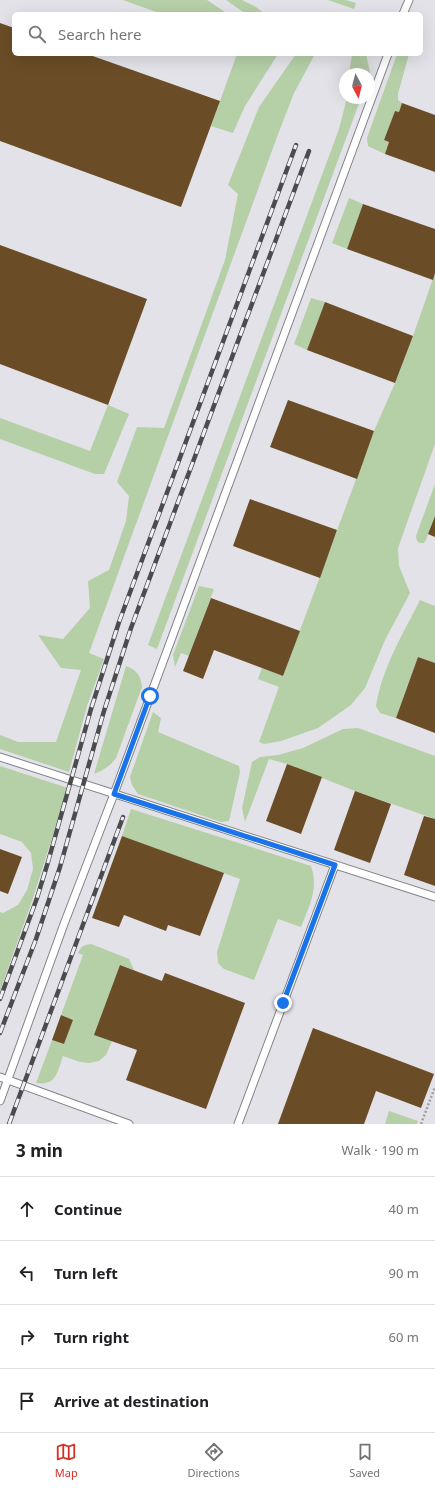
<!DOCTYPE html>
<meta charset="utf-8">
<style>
:root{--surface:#fff;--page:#f2f2f2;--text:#202124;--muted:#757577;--line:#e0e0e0;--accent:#d93025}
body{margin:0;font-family:"Noto Sans",sans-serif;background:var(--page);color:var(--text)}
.compass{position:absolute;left:339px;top:68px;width:36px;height:36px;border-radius:50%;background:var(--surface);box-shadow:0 4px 16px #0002;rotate:173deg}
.stop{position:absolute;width:12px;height:12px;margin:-9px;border:3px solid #1a73e8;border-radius:50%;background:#fff}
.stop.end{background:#1a73e8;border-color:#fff;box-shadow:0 1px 4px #0008}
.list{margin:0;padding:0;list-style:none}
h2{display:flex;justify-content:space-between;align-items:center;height:52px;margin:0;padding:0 16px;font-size:17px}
h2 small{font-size:13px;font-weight:400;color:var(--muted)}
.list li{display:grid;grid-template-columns:26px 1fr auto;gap:12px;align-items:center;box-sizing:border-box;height:64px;padding:0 16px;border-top:1px solid var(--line)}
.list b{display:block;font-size:15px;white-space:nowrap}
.list em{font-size:13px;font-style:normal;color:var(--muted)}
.icon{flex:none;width:22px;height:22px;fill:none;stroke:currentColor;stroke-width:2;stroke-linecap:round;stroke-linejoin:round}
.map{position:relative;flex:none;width:435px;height:1124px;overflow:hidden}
.search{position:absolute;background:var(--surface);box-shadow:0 4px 16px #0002;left:12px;right:12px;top:12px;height:44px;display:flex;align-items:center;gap:10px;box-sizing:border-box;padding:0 14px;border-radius:6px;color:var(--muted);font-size:15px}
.sheet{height:308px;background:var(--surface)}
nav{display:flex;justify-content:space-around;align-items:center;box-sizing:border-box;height:56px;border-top:1px solid var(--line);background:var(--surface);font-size:11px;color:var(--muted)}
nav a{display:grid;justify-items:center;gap:2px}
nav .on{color:var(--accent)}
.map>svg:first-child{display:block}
.green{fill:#b5cfa7}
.building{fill:#6a4d27}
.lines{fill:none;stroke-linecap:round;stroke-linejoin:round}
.lane-casing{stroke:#828387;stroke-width:9}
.path{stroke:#9f9fa3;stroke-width:2.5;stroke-dasharray:2 2;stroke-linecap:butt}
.lane{stroke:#fff;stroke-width:7}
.rail-casing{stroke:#4c4c4e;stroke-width:4.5}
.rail{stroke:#eff0f5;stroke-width:3;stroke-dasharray:9;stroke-linecap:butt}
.route{stroke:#1a73e8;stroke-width:5}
</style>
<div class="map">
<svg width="435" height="1124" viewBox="0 0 435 1124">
<rect width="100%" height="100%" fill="#e2e2e8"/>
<path class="green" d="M123,0H207L228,14H162Z
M226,0H242L256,7L265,14H246Z
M328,0H346L356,3L354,9Z
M237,54H278L245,106L233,133L211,126Z
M296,54H315L294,93L277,137L89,653L104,659L87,706L69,772L0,749V735L18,742H56L81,670L61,668L38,635L63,639L90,608L88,581L109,570L126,521L129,496L117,482L137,427L164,428L225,260L238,194L228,185L259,107Z
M352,54H366L370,72L369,76V74H349Z
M397,54H409L398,94V100L402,103L399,112L395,111L384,140L389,142L385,154L368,146L367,138Z
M347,98H361L157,649L148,645L339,129Z
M349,198L363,204L347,249L332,243Z
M435,273V444L398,548L399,566L410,593L385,640L365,688L351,705L318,728L281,741L264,744L259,742L279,687L258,679L262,668L283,676L374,431L395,383L413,336Z
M311,298L325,302L307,350L294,344Z
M108,405L129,414L104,474H95L0,439V418L90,451Z
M435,484V515L426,540L424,543H420L417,541L416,536Z
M199,586L214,589L189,656L181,653L175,667L173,655Z
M420,600L435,606V663L418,657L396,718L380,713L376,706C382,668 403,634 420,600Z
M126,666C137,670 141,676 142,687L116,758C110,766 104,770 94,774Z
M153,712L161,718L158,732L239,766L240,772L229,821L221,822L138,794L132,785L130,777Z
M358,728L435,756V819L355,791L287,764L269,759L245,822L242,808L252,762L260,757L278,755L303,748L343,729Z
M0,766L68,788L32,901L0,991V912L3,913L18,905L27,890L33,869L31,853L22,842L0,834Z
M131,809L311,866C319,889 309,906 301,927L278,919L254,980L224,969L218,963L217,952L240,879L122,836Z
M91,944L129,959L134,970L120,965L112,1041L106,1055L99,1061L89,1063L80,1062L63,1056C57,1072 57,1086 36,1083L52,1040L64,1044L73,1020L61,1015L83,955L78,953C81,946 84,945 91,944Z
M389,1111L418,1121L417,1124H385Z"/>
<path class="building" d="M0,23L14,28V54H87L220,101L181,207L0,141Z
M402,103L435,115V172L385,154L389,142L384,140L395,111L399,112Z
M363,204L435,229V273L433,280L347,249Z
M0,245L147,299L108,405L0,364Z
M325,302L413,336L395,383L307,350Z
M288,400L374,431L357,479L270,447Z
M250,499L337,530L320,578L233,546Z
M435,516V537L428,534Z
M211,598L300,631L283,676L214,650L203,679L183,671Z
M418,657L435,663V733L396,718Z
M287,764L322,777L301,834L266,821Z
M355,791L391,804L370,863L334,850Z
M424,816L435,819V886L404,875Z
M122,836L224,873L200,936L168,925L166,931L124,915L119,927L92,918Z
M0,849L22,857L8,894L0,891Z
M120,965L162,981L165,973L245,1003L206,1109L126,1080L137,1050L94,1035Z
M61,1015L73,1020L64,1044L52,1040Z
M313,1028L434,1074L421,1108L376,1091L364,1124H278Z"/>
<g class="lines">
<defs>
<path id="lane" d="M403,14L409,0
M0,757L435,897
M0,1077L129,1124
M0,1101L64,924L114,794L388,54
M238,1124L335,865"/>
</defs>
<use href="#lane" class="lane-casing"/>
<path class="path" d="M421,1124L435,1087"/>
<use href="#lane" class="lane"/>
<defs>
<path id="rail" d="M0,999L37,898L48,862L91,709L119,622L296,145
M0,1033L36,939L60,867L104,711L131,628L309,151
M9,1124L123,817"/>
</defs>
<use href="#rail" class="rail-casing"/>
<use href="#rail" class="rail"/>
</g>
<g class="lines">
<path class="route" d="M150,696L114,794L335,865L283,1003"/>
</g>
</svg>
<svg class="compass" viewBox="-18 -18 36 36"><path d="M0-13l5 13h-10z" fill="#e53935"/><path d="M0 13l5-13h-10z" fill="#757577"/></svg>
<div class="stop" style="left:150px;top:696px"></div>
<div class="stop end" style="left:283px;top:1003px"></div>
<div class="search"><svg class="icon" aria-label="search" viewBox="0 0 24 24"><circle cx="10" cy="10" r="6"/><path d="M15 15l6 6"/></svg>Search here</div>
</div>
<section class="sheet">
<h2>3 min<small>Walk · 190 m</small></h2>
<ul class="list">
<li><svg class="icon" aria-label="ahead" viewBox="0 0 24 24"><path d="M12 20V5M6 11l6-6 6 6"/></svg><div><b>Continue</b></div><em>40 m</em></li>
<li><svg class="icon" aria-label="left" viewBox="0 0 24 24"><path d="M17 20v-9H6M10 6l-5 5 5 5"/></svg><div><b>Turn left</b></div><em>90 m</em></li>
<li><svg class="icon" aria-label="right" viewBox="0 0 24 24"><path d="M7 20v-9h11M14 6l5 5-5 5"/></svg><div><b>Turn right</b></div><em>60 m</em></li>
<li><svg class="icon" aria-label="arrive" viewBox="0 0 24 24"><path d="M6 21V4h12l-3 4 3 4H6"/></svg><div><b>Arrive at destination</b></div></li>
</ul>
</section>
<nav>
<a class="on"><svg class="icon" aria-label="map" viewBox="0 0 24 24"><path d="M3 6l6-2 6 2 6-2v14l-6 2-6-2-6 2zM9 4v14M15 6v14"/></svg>Map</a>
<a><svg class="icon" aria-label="directions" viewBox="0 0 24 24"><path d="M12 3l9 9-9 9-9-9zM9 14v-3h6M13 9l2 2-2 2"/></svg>Directions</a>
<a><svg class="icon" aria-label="saved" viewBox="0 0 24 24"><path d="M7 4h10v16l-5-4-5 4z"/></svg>Saved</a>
</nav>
